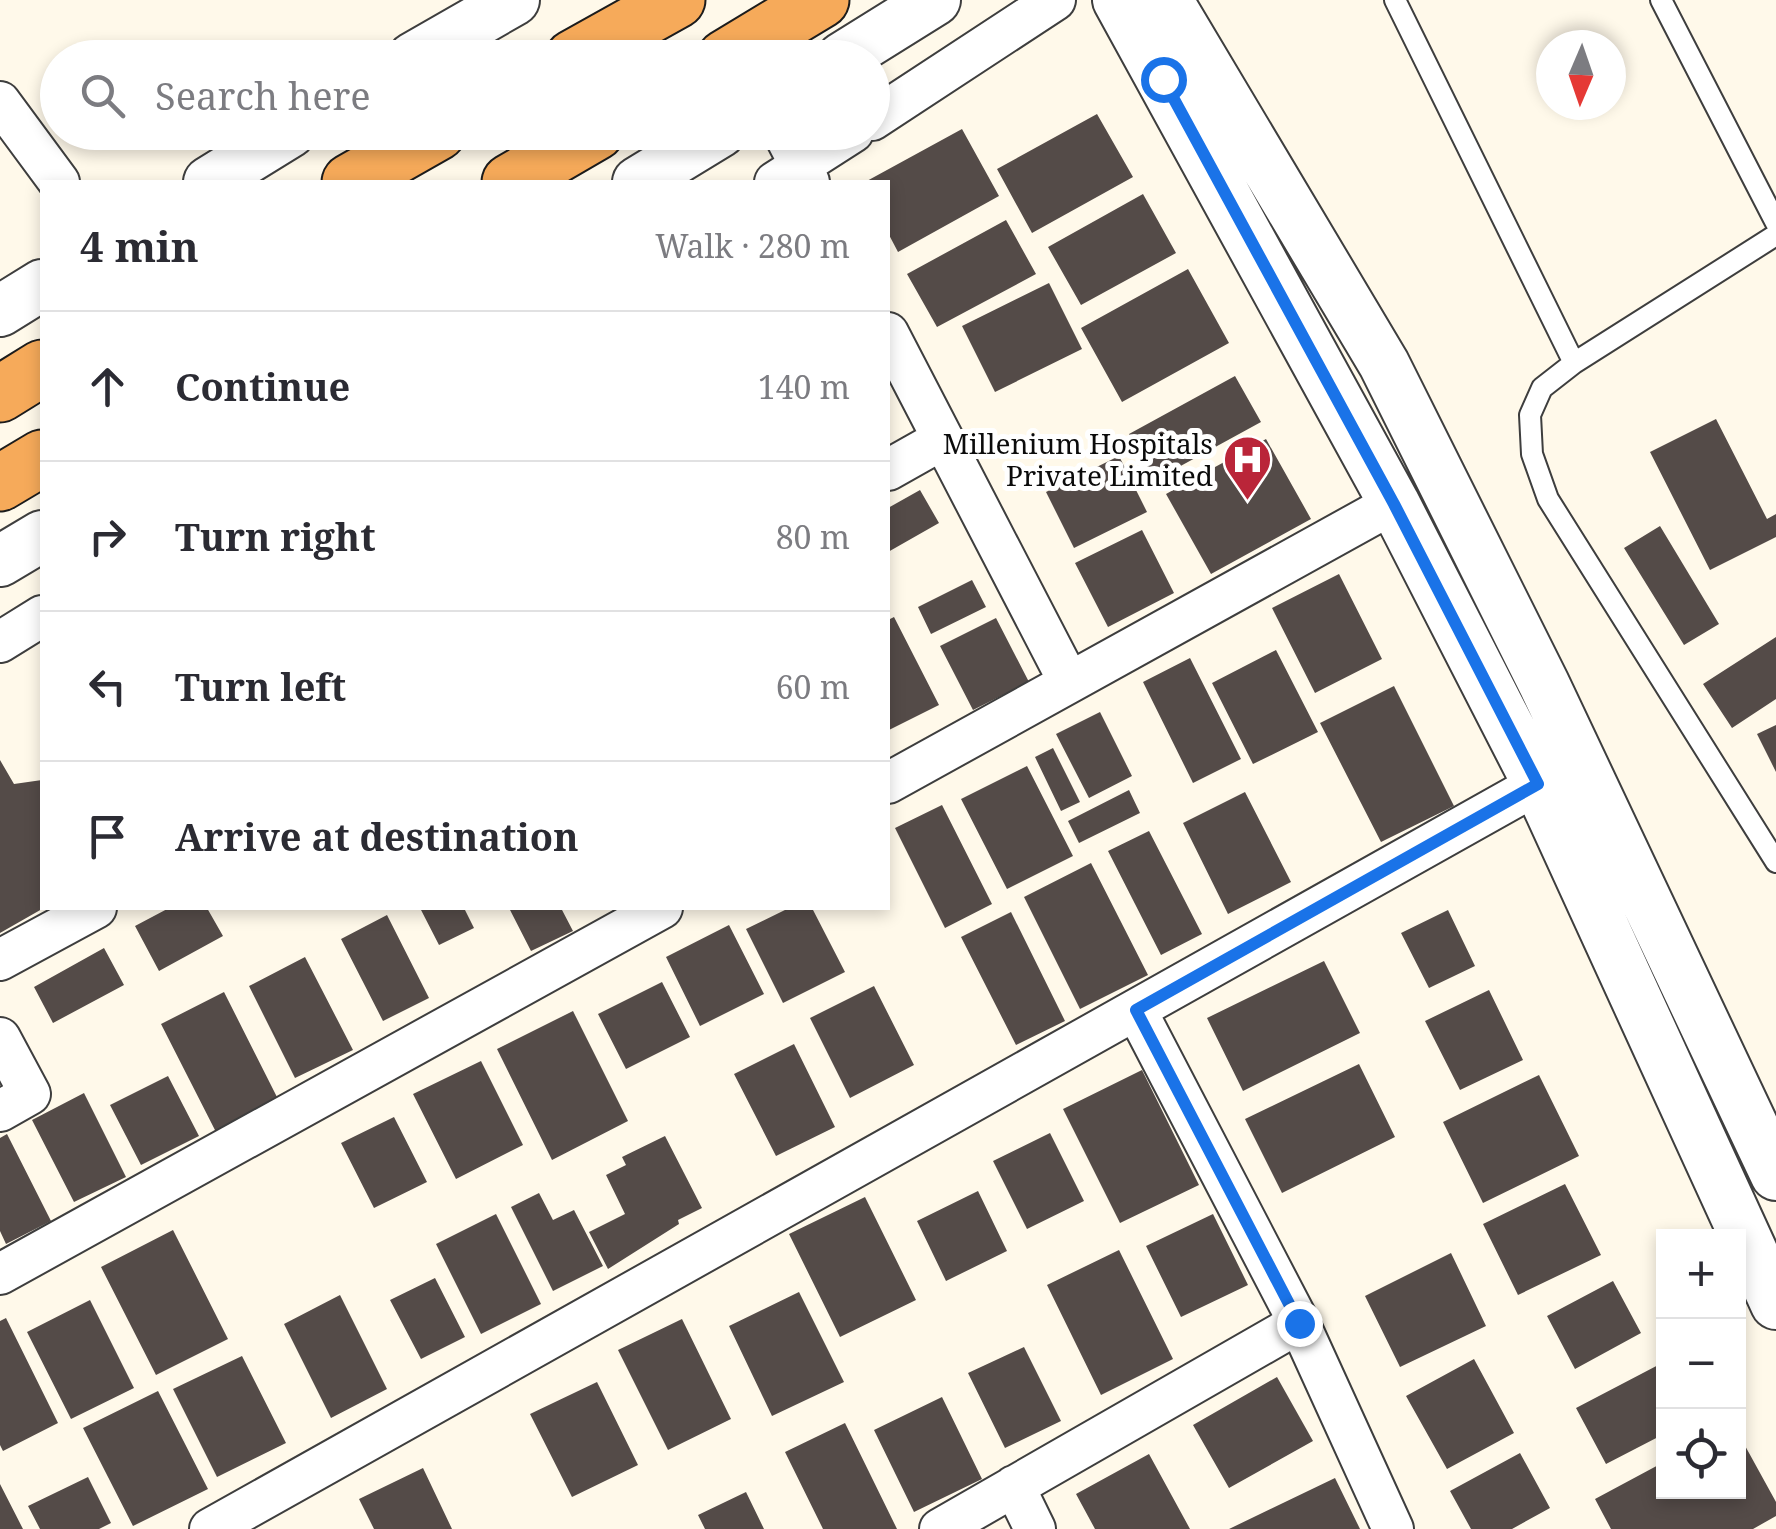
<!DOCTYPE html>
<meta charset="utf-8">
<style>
:root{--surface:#fff;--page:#f2f2f3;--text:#2b2b33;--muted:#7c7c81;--line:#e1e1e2}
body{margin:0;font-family:"Noto Serif",serif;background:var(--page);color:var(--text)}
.controls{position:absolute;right:30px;bottom:30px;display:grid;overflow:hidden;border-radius:0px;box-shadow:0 5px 15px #0003}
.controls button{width:90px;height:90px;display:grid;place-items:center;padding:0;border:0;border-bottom:2px solid var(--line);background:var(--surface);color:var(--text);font:50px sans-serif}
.compass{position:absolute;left:1536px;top:30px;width:90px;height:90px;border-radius:50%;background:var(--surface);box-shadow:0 5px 15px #0003;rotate:182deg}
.stop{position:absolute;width:30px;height:30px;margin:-22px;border:8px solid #1a73e8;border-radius:50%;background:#fff}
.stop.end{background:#1a73e8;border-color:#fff;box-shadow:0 2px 10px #0008}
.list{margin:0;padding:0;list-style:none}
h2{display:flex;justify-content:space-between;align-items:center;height:130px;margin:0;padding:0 40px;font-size:42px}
h2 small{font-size:32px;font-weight:400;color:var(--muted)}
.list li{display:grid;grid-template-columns:65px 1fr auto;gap:30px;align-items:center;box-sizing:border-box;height:150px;padding:0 40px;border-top:2px solid var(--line)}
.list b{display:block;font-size:38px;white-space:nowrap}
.list em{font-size:32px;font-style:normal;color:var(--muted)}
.icon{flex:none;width:55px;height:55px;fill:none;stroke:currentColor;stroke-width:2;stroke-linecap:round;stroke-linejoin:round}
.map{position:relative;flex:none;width:1776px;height:1529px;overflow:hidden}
.search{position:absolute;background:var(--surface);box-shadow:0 5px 15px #0003;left:40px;top:40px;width:850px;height:110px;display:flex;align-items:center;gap:25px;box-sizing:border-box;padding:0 35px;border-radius:55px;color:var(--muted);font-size:38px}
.panel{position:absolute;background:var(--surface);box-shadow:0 5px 15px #0003;left:40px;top:180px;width:850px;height:730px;border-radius:0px}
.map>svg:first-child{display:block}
.building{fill:#544b48}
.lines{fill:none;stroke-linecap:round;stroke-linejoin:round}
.service-casing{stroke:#3e3e3e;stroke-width:24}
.minor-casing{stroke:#3e3e3e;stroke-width:44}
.tertiary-casing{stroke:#3e3e3e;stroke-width:54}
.trunk-casing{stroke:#1c1c1c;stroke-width:59}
.service{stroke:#fff;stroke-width:20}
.minor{stroke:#fff;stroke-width:40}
.tertiary{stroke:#fff;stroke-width:50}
.trunk{stroke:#f6aa5a;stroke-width:55}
.route{stroke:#1a73e8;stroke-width:12}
.labels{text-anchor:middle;stroke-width:10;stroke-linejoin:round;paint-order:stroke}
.poi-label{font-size:28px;fill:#0b0b0b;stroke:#fff;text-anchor:end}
</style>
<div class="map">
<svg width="1776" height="1529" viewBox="0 0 1776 1529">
<rect width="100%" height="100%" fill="#fff9ea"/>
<path class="building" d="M1097,114L1133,177L1032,233L997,169Z
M962,129L999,196L898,252L888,233V182H865Z
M1143,194L1176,253L1081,305L1048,247Z
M1006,220L1036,274L937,327L907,274Z
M1188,269L1229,343L1122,402L1081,328Z
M1049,283L1082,349L995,392L962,326Z
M1235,376L1261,422L1155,480L1129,434Z
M1716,419L1767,519L1776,514V537L1710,570L1650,452Z
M1266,439L1311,519L1211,574L1166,494Z
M1119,456L1147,512L1074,548L1046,492Z
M920,490L939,523L888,552V508Z
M1660,526L1719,624L1684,645L1624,548Z
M1142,530L1174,593L1108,627L1075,563Z
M1339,574L1382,659L1315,693L1272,608Z
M972,580L986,607L931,634L918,607Z
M894,617L939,705L889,730L888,620Z
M996,618L1029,682L973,710L940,646Z
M1776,637V699L1732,728L1703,684Z
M1276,650L1318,732L1253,764L1212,683Z
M1190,658L1241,759L1193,783L1143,682Z
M1394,686L1454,806L1381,842L1320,723Z
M1100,712L1132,776L1089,798L1056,734Z
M1776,725V772L1757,734Z
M1053,748L1080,802L1061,811L1035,757Z
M0,760L14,784L42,780V909L0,933Z
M1027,766L1073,856L1007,889L961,799Z
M1129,790L1140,813L1079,843L1068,821Z
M1245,792L1291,882L1228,914L1183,823Z
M942,805L992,904L945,928L895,828Z
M1149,831L1202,934L1161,955L1108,851Z
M1091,863L1148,975L1080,1009L1024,897Z
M169,908H207L223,936L159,971L135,926Z
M420,908H464L474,928L439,945Z
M509,908H561L573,931L531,951Z
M789,908H812L845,972L783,1003L746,929Z
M1448,910L1475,966L1429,988L1401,933Z
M1011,912L1065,1021L1016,1045L961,937Z
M387,915L429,998L383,1021L341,939Z
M729,925L764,994L700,1026L666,957Z
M104,948L124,985L53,1023L34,987Z
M305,957L353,1050L295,1078L249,986Z
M1324,961L1360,1033L1243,1091L1207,1018Z
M662,982L690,1037L626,1069L598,1014Z
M874,986L914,1065L850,1098L810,1018Z
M1489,990L1523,1060L1460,1090L1425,1021Z
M224,992L280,1103L217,1134L161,1024Z
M573,1011L628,1121L552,1160L497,1049Z
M794,1044L835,1127L776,1156L734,1074Z
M481,1061L523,1145L456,1179L413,1094Z
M1359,1064L1395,1137L1282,1193L1245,1119Z
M1142,1070L1199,1185L1120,1223L1063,1109Z
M1539,1075L1579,1156L1483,1203L1443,1122Z
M168,1076L199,1136L141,1165L110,1105Z
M84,1093L126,1177L74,1202L32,1120Z
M394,1117L427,1182L374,1208L341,1143Z
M1050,1133L1084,1201L1027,1229L993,1161Z
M7,1134L51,1221L6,1244L0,1231V1138Z
M665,1136L702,1208L678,1220L679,1224L608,1269L589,1232L625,1214L606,1175L626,1165L622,1157Z
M1565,1184L1601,1255L1518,1295L1483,1224Z
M978,1191L1007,1251L946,1281L917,1221Z
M539,1193L553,1220L574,1210L603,1266L553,1291L511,1207Z
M865,1197L916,1300L840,1337L789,1234Z
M496,1214L541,1304L481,1334L436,1244Z
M1213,1214L1248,1285L1181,1317L1146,1246Z
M173,1230L228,1339L156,1375L101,1267Z
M1119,1250L1173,1359L1101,1395L1047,1285Z
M1451,1253L1486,1326L1400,1367L1365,1296Z
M435,1278L465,1337L421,1359L390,1300Z
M1613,1281L1641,1333L1575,1369L1547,1316Z
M799,1292L844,1382L772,1416L729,1326Z
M340,1295L387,1389L331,1418L284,1324Z
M90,1300L134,1388L71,1419L27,1332Z
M6,1318L58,1423L3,1451L0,1445V1321Z
M682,1319L731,1419L668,1450L618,1350Z
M1024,1347L1061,1421L1005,1448L968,1373Z
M242,1356L286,1443L217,1477L173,1389Z
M1474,1359L1514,1433L1447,1469L1406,1396Z
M1664,1362V1434L1606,1464L1576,1408Z
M1277,1377L1313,1441L1229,1488L1193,1425Z
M597,1382L638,1465L572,1497L530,1414Z
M158,1391L208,1489L133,1526L83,1428Z
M942,1397L982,1479L914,1512L874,1430Z
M845,1423L897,1529H823L785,1452Z
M1738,1433L1776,1502V1516L1753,1529H1611L1595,1499L1664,1462V1492H1738Z
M1520,1453L1550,1508L1512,1529H1471L1450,1491Z
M1149,1454L1190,1529H1095L1076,1494Z
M423,1468L452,1529H374L359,1499Z
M88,1477L111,1523L99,1529H40L28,1506Z
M1335,1478L1360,1529H1229Z
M0,1484L23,1529H0Z
M746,1492L764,1529H705L698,1515Z"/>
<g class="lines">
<defs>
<path id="service" d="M1395,0L1574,363
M1661,0L1776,223
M1776,235L1574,363L1542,388L1530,415L1532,454L1548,499L1776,862"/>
<path id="minor" d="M0,102L59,182
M872,120L1055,0
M783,132L809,182
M775,182L853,132
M888,333L1069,682
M888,470L943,439
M0,642L42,616
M888,783L1394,503
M0,960L96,908
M1136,1010L1299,1323L1393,1529
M0,1038L30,1094L0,1111
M0,1274L662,908
M1014,1486L1035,1529
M210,1529L1538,784
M940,1529L1299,1323"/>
<path id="tertiary" d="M1118,0L1394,503L1538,784L1776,1304
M1167,0L1384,364L1544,684L1776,1175
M413,58L514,0
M842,58L935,0
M209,182L290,132
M638,182L720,132
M0,311L42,285
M0,561L42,536"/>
<path id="trunk" d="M573,58L677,0
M725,58L821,0
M350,182L438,132
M510,182L596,132
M0,394L42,368
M0,483L42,458"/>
</defs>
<use href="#service" class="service-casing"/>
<use href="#minor" class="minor-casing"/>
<use href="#tertiary" class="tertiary-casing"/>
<use href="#trunk" class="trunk-casing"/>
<use href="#service" class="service"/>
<use href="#minor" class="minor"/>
<use href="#tertiary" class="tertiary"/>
<use href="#trunk" class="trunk"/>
</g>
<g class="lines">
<path class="route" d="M1163,79L1394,504L1538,784L1136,1010L1299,1323"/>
</g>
<defs>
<symbol id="hospital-pin" viewBox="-11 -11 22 30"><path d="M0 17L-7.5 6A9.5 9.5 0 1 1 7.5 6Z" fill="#ba2539" stroke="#fff"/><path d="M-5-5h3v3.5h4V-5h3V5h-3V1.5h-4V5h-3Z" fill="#fff"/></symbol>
</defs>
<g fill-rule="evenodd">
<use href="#hospital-pin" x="1220" y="432" width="55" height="75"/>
</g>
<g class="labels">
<g class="poi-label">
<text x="1213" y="454">Millenium Hospitals<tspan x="1213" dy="32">Private Limited</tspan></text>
</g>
</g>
</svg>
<div class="controls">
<button>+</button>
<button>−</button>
<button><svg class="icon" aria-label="locate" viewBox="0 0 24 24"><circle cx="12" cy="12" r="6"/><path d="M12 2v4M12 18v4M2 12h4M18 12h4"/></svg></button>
</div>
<svg class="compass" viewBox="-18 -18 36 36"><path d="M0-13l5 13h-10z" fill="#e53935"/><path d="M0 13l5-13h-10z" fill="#7c7c81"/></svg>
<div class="stop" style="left:1163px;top:79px"></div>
<div class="stop end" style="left:1299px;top:1323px"></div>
<div class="search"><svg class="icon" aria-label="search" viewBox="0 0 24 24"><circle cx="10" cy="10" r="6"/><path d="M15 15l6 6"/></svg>Search here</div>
<section class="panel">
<h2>4 min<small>Walk · 280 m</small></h2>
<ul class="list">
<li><svg class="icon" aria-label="ahead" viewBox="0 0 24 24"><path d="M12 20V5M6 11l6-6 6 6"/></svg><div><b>Continue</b></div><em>140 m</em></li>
<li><svg class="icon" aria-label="right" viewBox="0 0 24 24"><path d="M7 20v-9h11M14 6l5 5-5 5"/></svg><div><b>Turn right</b></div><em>80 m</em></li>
<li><svg class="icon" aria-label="left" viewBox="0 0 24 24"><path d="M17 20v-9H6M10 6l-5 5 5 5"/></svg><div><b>Turn left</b></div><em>60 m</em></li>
<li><svg class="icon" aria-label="arrive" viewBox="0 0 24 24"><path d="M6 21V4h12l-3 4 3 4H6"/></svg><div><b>Arrive at destination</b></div></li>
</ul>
</section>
</div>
